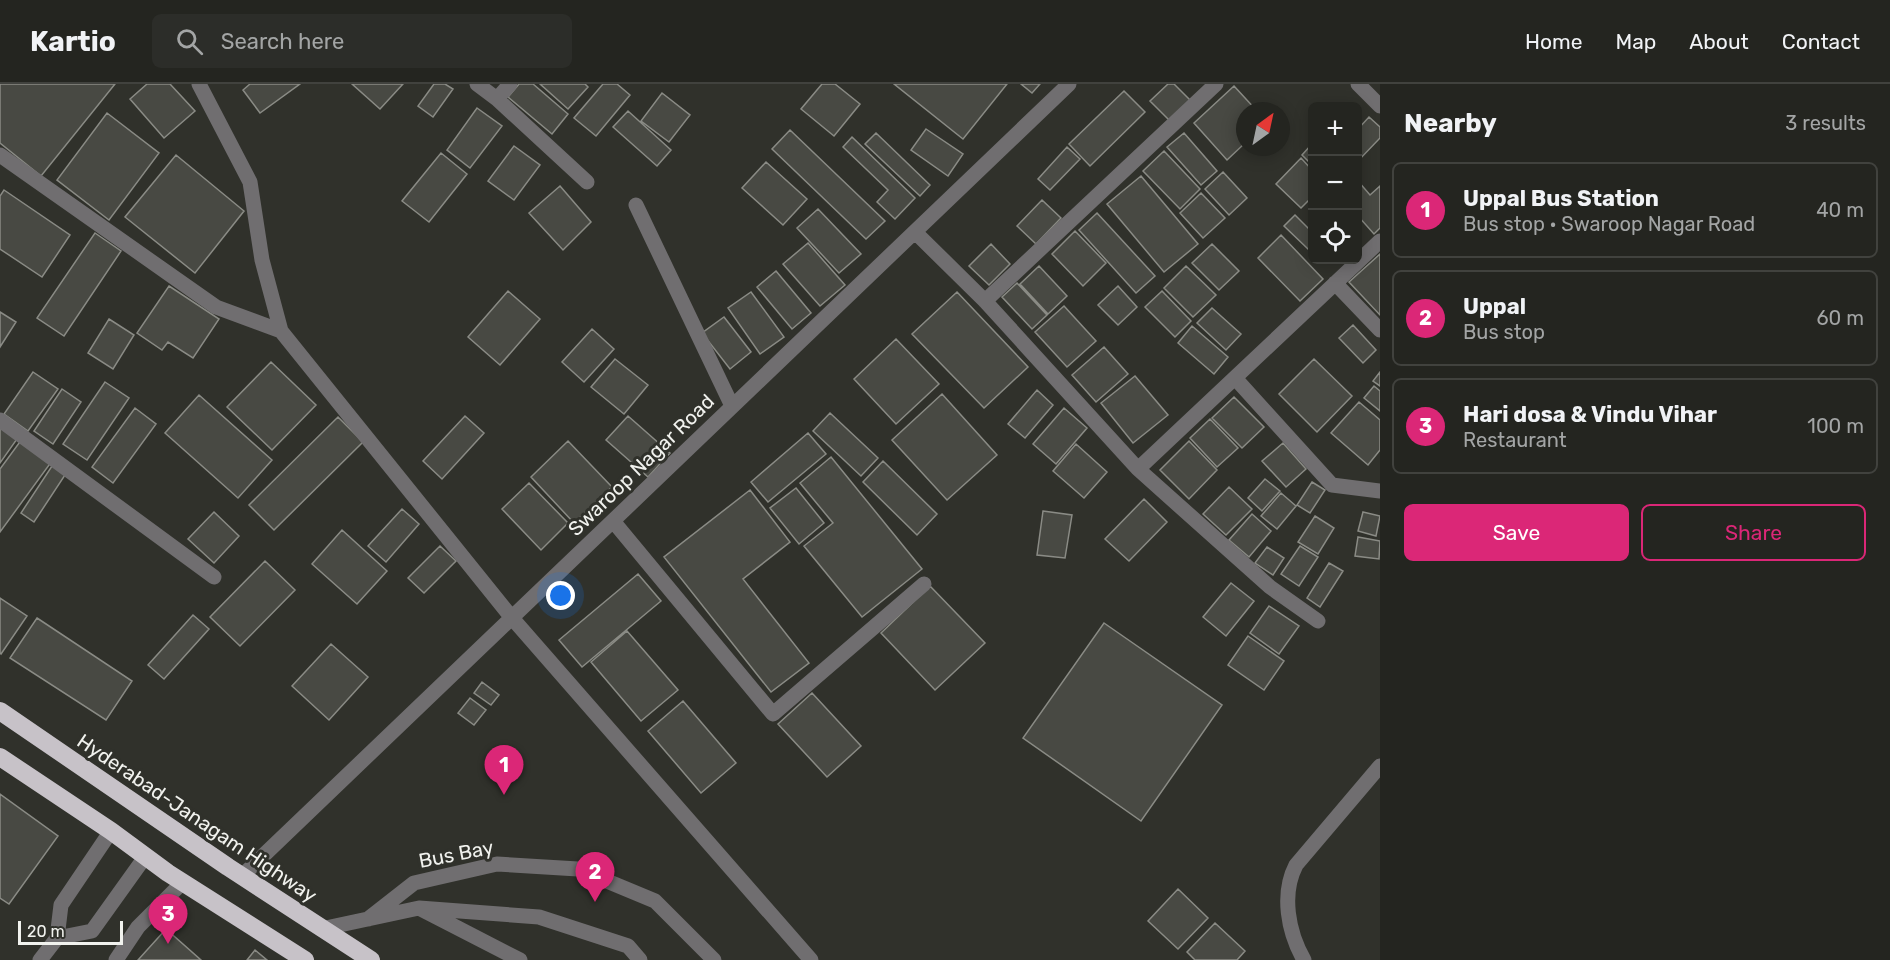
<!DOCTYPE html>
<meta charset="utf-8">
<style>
:root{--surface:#242520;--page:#2c2d29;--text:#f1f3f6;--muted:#a3a5a5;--line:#41423e;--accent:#db2777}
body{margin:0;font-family:Rubik,sans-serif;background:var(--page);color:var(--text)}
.controls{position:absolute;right:18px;top:18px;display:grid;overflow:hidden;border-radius:9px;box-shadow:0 3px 15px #0003}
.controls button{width:54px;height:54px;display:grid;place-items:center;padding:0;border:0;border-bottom:2px solid var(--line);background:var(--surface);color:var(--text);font:30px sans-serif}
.compass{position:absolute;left:1236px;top:18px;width:54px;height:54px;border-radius:50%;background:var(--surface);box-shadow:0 3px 15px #0003;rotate:33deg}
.scale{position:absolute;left:18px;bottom:15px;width:105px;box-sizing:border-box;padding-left:6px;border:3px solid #f1f2ee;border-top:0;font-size:16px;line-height:21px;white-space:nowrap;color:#f1f2ee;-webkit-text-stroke:4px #30312b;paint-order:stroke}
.you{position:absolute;left:561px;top:512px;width:21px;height:21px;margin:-15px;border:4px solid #fff;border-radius:50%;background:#1a73e8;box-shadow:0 0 0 9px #1a73e833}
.badge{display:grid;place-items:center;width:39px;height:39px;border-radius:50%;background:var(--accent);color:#fff;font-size:20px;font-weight:700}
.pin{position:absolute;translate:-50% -50px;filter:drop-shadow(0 2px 3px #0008)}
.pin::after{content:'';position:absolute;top:32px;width:21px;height:18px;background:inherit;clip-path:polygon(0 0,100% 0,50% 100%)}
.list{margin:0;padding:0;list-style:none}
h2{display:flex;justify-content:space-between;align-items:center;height:78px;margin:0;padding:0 24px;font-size:26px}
h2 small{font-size:20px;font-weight:400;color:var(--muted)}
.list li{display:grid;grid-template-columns:39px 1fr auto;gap:18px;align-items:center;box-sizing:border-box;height:96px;margin:0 12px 12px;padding:0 12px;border:2px solid var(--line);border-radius:9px}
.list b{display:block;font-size:22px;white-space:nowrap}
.list p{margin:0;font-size:20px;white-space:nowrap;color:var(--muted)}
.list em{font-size:20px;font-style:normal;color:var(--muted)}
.actions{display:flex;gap:12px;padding:18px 24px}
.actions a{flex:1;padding:14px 0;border:2px solid var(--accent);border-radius:9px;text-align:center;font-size:21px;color:var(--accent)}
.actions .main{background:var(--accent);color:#fff}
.icon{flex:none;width:33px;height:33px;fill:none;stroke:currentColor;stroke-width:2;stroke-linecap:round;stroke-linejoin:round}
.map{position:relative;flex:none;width:1380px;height:876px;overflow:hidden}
header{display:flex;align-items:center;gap:36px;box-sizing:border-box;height:84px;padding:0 30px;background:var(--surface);border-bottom:2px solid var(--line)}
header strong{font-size:28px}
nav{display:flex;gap:33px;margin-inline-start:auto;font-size:21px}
.search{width:420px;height:54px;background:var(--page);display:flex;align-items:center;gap:15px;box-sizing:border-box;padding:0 21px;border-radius:9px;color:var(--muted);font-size:22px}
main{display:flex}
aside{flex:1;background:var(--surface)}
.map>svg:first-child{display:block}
.building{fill:#484943;stroke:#8a8b85;stroke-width:1.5}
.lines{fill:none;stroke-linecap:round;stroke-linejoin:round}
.minor{stroke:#706e70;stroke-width:15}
.highway{stroke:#c7c2c8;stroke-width:18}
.labels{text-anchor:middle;stroke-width:6;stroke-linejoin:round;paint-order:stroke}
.street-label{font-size:20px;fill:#f1f2ee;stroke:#30312b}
</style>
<header>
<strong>Kartio</strong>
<div class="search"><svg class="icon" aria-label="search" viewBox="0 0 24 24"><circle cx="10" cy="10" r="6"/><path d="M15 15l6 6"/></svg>Search here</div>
<nav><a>Home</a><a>Map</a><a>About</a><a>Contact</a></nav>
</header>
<main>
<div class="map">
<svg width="1380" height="876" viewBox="0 0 1380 876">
<rect width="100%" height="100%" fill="#30312b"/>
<path class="building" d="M0,0H115L41,92L0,59Z
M147,0H170L195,27L164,54L130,15Z
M250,0H300L260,29L243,6Z
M352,0H403L380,25Z
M434,0H445L453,5L433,33L418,22Z
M519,0H533L568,30L552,50L508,13Z
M540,0H585L588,3L568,25Z
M603,0H617L630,11L596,52L574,34Z
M822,0H835L860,20L834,52L801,25Z
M894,0H1007L963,55Z
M1021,0H1040L1032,9Z
M1168,0H1174L1191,17L1171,38L1150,17Z
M1234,2L1257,27H1245V59L1227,76L1194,39Z
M1124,7L1145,28L1090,82L1069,60Z
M662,9L690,31L669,58L641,37Z
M477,24L502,42L470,84L447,66Z
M628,27L671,66L657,82L613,43Z
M107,29L159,69L109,136L57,96Z
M1369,33L1380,43V54L1358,77V45Z
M926,45L963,70L948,92L911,66Z
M790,46L885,137L866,155L772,65Z
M876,49L930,101L920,112L865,60Z
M1184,49L1217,87L1201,101L1167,63Z
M852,53L915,114L895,135L877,118L888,106L843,63Z
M1312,60V81L1302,71Z
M514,62L540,81L514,116L488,97Z
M1067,63L1080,75L1050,106L1038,95Z
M1164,67L1200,105L1180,125L1143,87Z
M441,69L467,90L429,138L402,117Z
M176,71L244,127L195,189L125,133Z
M1301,74L1312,86V113L1301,124L1276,100Z
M766,78L807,115L783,141L742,104Z
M1223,88L1247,114L1229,131L1205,105Z
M1141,92L1198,160L1164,188L1107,120Z
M1358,97L1370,111L1380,102V144L1374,150L1358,132Z
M560,102L591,138L563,166L529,129Z
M4,106L70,151L42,193L0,165V112Z
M1201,109L1225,134L1203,154L1180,129Z
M1042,116L1061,134L1036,160L1017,142Z
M818,125L861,170L839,189L797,144Z
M1097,129L1155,192L1136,209L1079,146Z
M1295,131L1312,148V161L1308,165L1284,142Z
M1075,147L1106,179L1083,202L1052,170Z
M95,149L121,167L64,252L37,234Z
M1281,151L1323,195L1300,217L1258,174Z
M808,159L845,201L820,222L783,180Z
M991,160L1010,180L989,201L969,182Z
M1212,160L1239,187L1219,206L1192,179Z
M1380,170V231L1349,198Z
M1039,182L1067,212L1048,230L1020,200Z
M1186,182L1216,211L1193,233L1164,204Z
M776,187L811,229L792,245L757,203Z
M1017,199L1047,231L1032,245L1002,213Z
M169,202L219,235L193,274L168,258L162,266L137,249Z
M1118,202L1137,223L1118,241L1098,221Z
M508,207L540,235L500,281L468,253Z
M1162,207L1191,237L1175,253L1145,223Z
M751,208L784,253L760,270L728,224Z
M957,208L1028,283L984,324L912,250Z
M1064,222L1096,257L1067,283L1035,248Z
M1212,224L1241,250L1226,266L1197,239Z
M0,228L16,238L0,263Z
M724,233L751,268L730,285L702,249Z
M109,235L134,251L113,285L88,269Z
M1353,241L1376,266L1363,279L1339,254Z
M1192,242L1228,273L1214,290L1178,259Z
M592,245L614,265L584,298L562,278Z
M896,255L939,300L896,340L854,295Z
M1104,263L1128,290L1096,318L1072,291Z
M615,275L648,301L624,330L591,303Z
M1314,275L1352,312L1317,348L1279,310Z
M271,278L316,321L272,366L227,323Z
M33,288L58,305L28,347L4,330Z
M1380,288V302L1373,297Z
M1135,292L1168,331L1133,359L1101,319Z
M105,298L129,314L87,376L63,360Z
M1374,302L1380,307V327L1364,314Z
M62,305L81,318L53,360L34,347Z
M1037,306L1053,321L1025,354L1008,340Z
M942,310L997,371L947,416L892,356Z
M199,311L272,376L238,414L165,349Z
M1234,313L1264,343L1242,364L1212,334Z
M1359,318L1380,336V366L1368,381L1331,349Z
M135,324L156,340L113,399L92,383Z
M1064,324L1087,344L1056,380L1033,360Z
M830,329L878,374L861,392L813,347Z
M465,332L484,349L442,395L423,377Z
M628,332L670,369L648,393L606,356Z
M338,333L363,358L274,446L249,421Z
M1210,335L1238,364L1217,383L1190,354Z
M0,343L17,355L0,379Z
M808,349L826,370L768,418L751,398Z
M22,355L52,377L0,448V385Z
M568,357L612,403L574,439L531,393Z
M1189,357L1217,386L1189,415L1160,386Z
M1283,359L1306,385L1286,403L1262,377Z
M1076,360L1107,388L1084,414L1053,387Z
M831,373L922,485L862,533L804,462L833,439L800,399Z
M883,377L937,430L917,451L863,398Z
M54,379L67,388L34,438L21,429Z
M1265,395L1280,407L1262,427L1248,414Z
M1312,398L1325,406L1310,429L1297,421Z
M529,399L568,439L541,466L502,425Z
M1229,403L1252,425L1226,451L1203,430Z
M796,404L824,439L799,460L770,424Z
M750,406L790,458L743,495L809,579L771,608L664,473Z
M1281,409L1296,422L1277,445L1261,432Z
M1144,415L1167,438L1129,477L1105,455Z
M402,425L419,440L386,478L368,462Z
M1043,427L1072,431L1065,474L1037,471Z
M214,428L239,452L214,479L188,455Z
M1363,428L1380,432L1376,452L1358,447Z
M1252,430L1271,447L1249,473L1229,456Z
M1315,432L1334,444L1318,470L1298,458Z
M342,446L387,487L357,520L312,480Z
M1358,453L1380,457L1379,475L1355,472Z
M440,462L456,477L424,509L408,494Z
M1300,462L1318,473L1299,502L1281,490Z
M1267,463L1284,474L1273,491L1255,479Z
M265,477L295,506L240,562L210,533Z
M1329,479L1343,487L1320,523L1307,514Z
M638,490L661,517L582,583L559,556Z
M1231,499L1254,517L1226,552L1203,533Z
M930,502L985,559L935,606L881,549Z
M0,514L27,532L1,570L0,569Z
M1269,522L1299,542L1279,570L1250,549Z
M193,531L209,545L164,595L148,581Z
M37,534L132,597L106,636L10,574Z
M1104,539L1222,621L1141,737L1023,654Z
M627,547L678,606L641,637L591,578Z
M1248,552L1284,577L1264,606L1228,581Z
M331,560L368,593L329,636L292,602Z
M482,598L499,611L491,621L474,609Z
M812,609L861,662L827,693L778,640Z
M470,614L486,626L474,641L458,629Z
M683,617L736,679L701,709L648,647Z
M0,710L58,752L9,820L0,814Z
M1178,805L1208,834L1178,865L1148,837Z
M1215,839L1245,867L1237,876H1195L1187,868Z
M166,845L201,876H138Z
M255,866L267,876H247Z"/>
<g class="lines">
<path class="minor" d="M199,0L250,98L262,176L281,247L512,534L811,876
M477,0L497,15L587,98
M1358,0L1380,22
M497,15L510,0
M0,71L216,223L281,247
M636,121L732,322
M915,148L985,217L1138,385L1380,157
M1335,199L1380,246
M985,217L1216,0
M1235,294L1332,401L1380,407
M0,336L214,493
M1138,385L1270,503L1318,537
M613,437L773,630L924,500
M242,792L1069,0
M419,824L539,833L628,862L640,876
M368,835L414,799L497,780L578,785L655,817L714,876
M321,845L419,824L520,876
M57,854L92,847L145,773
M40,876L57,854L61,821L111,747
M116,876L138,843L183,798
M1304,876C1288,848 1281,810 1296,781L1380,682"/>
<path class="highway" d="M0,627L228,783L371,876
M0,673L111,747L168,789L305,876"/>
</g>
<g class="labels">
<g class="street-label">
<text transform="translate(641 381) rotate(-44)" y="7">Swaroop Nagar Road</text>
<text transform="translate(197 734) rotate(34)" y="7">Hyderabad-Janagam Highway</text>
<text transform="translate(456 770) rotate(-11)" y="7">Bus Bay</text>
</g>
</g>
</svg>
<div class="controls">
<button>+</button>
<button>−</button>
<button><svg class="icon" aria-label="locate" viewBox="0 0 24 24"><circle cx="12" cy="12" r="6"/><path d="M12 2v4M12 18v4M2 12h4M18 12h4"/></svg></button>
</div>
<svg class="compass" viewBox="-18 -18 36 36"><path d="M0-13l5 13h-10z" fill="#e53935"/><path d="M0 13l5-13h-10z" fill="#a3a5a5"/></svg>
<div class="scale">20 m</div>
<div class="you"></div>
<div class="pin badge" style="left:504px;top:711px">1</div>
<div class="pin badge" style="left:595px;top:818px">2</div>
<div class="pin badge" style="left:168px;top:860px">3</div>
</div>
<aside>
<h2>Nearby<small>3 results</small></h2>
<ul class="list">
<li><span class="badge">1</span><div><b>Uppal Bus Station</b><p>Bus stop · Swaroop Nagar Road</p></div><em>40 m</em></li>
<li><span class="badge">2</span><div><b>Uppal</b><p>Bus stop</p></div><em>60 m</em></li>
<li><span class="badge">3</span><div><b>Hari dosa &amp; Vindu Vihar</b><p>Restaurant</p></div><em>100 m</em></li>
</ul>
<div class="actions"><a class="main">Save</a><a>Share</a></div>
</aside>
</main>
